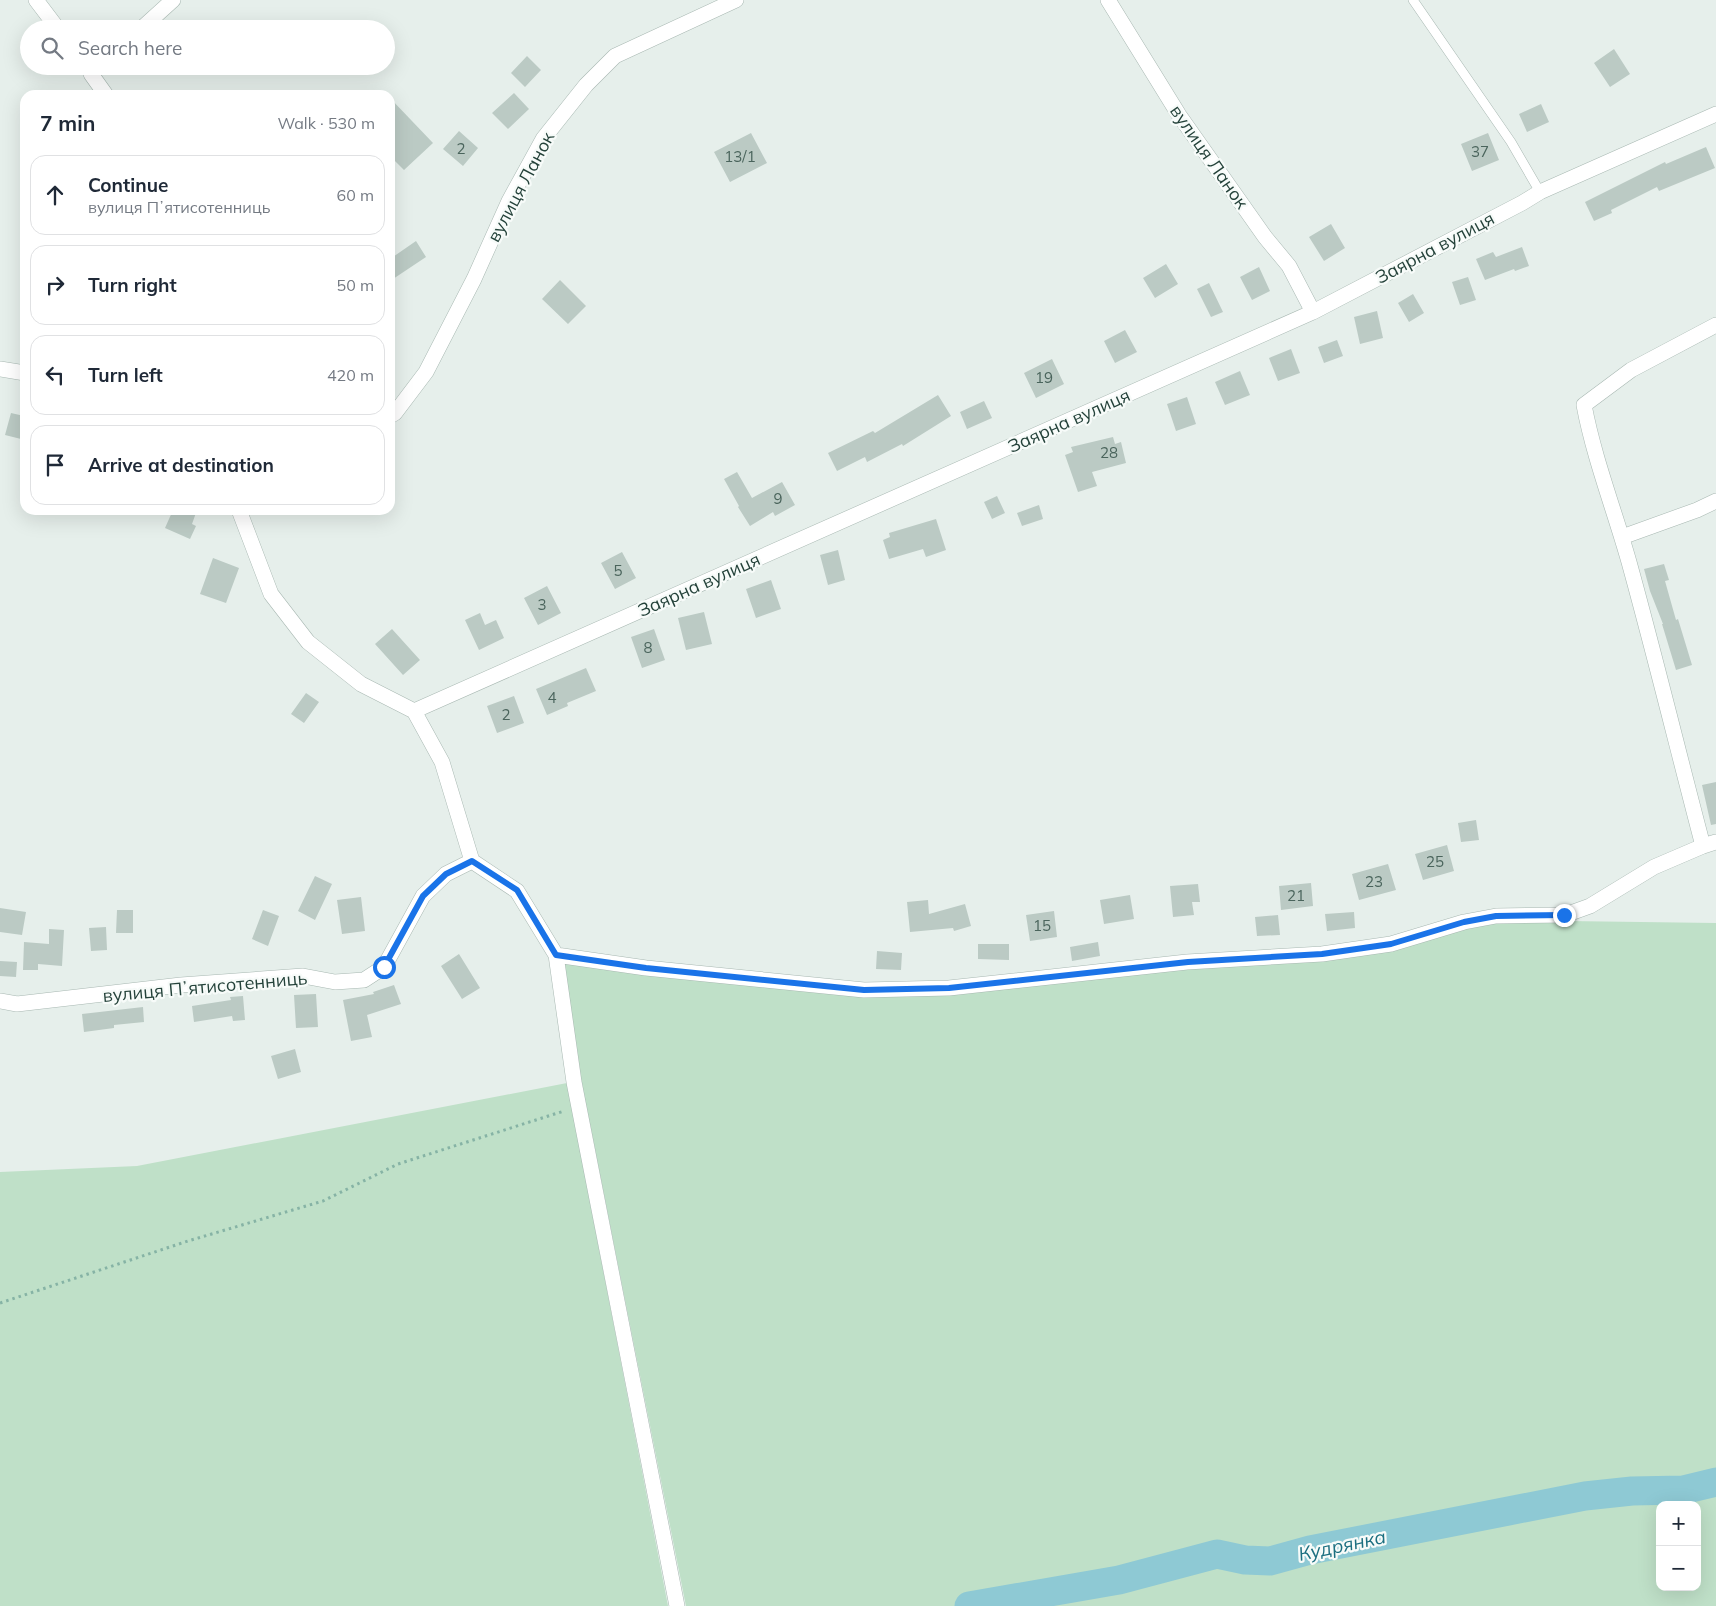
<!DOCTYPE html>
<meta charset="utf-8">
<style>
:root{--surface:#fff;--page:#f6f6f7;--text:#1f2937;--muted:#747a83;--line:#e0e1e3}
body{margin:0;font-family:Mulish,sans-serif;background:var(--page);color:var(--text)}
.controls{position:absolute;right:15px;bottom:15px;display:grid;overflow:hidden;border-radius:10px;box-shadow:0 5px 20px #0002}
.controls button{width:45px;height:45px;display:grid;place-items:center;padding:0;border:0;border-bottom:1px solid var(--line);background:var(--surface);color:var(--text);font:25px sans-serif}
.stop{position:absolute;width:15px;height:15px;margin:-11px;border:4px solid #1a73e8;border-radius:50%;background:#fff}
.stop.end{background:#1a73e8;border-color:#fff;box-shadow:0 1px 5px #0008}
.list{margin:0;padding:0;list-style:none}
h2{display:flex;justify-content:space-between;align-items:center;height:65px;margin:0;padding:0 20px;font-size:21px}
h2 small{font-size:16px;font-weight:400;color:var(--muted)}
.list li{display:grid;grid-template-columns:32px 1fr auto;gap:15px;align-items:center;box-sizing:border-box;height:80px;margin:0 10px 10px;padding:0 10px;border:1px solid var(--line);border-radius:15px}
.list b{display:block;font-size:19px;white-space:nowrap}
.list p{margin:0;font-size:16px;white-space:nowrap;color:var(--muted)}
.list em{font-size:16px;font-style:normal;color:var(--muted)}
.icon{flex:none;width:28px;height:28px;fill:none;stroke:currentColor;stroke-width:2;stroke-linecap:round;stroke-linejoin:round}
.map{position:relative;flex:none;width:1716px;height:1606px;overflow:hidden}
.search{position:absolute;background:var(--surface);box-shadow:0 5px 20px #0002;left:20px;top:20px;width:375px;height:55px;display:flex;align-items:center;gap:12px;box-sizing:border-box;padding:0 18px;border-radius:28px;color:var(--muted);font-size:19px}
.panel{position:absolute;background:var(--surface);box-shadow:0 5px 20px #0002;left:20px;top:90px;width:375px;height:425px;border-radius:15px}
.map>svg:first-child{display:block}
.green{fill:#bfe0c8;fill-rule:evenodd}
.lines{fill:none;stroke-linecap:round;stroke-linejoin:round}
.river{stroke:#8ec9d4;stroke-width:29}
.building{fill:#bbcac4}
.service-casing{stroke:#a8b8b2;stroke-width:10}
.minor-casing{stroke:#a8b8b2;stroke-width:16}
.path{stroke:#86b3a5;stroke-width:3;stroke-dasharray:2.5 4;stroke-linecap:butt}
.service{stroke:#fff;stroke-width:9}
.minor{stroke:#fff;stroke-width:15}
.route{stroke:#1a73e8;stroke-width:6}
.labels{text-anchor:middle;stroke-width:4.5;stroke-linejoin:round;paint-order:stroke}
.number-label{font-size:15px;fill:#4a645c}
.street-label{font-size:18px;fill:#24423a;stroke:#f7fbf9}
.water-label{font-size:19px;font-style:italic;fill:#1c6f80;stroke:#f7fbf9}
</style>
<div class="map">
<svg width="1716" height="1606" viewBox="0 0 1716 1606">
<rect width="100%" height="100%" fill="#e6efeb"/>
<path class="green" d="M1497,921H1566L1716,923V1606H686L581,1079L564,962L864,995L1188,967ZM1660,1505H1697V1587H1660Z
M567,1083L668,1606H0V1172L137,1166Z"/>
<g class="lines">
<path class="river" d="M969,1606L1119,1580L1217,1554L1245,1560L1270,1561L1310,1550L1585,1496L1632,1491L1683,1490L1716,1482"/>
</g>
<path class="building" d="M1614,49L1630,74L1610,87L1594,63Z
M527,56L541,70L525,87L511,73Z
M514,93L529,109L508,129L492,113Z
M390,98L433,143L404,170L390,156Z
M1541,104L1549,122L1527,132L1519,114Z
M459,131L478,148L463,166L443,149Z
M751,133L767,163L730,182L714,152Z
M1488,133L1499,160L1472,171L1461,144Z
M1706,147L1715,168L1659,191L1657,187L1611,210L1612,213L1594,221L1585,202L1665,162L1666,164Z
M1331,224L1345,248L1324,261L1309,237Z
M416,241L426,257L390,281V259Z
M1522,247L1529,266L1515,271L1514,269L1485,280L1476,259L1493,252L1496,257Z
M1166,264L1178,284L1155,298L1143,278Z
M1259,267L1270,291L1252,300L1240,277Z
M1468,277L1476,300L1460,305L1452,282Z
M560,280L586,306L568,324L542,299Z
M1209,283L1223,312L1211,317L1197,289Z
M1413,294L1424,313L1409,322L1398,303Z
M1377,311L1383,338L1360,344L1354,317Z
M1125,330L1137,352L1115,363L1104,341Z
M1337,340L1343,356L1324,363L1318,347Z
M1291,349L1300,373L1278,381L1269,358Z
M1052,359L1064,384L1036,398L1024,373Z
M1240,371L1250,395L1225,405L1215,382Z
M938,395L951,416L903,446L902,444L867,462L865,457L837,471L828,453L873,431L875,433Z
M1187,397L1196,424L1176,431L1167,404Z
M984,401L992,418L967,429L960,412Z
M11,413L24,416L22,424L25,425V440L5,435Z
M1113,437L1115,444L1121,442L1126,463L1092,472L1097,486L1078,492L1065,455L1073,452L1071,447Z
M737,472L752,498L782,482L795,505L775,516L773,512L750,526L738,507L739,506L724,479Z
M997,496L1005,513L992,519L984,502Z
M1039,505L1043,519L1022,526L1017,513Z
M173,510H197L192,524L196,526L190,539L165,528Z
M936,519L946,550L926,557L923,549L889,559L883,540L890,537L889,533Z
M838,550L845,580L828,585L820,555Z
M622,552L636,578L615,589L601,563Z
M213,558L239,568L226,603L200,594Z
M1664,564L1669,580L1665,581L1676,620L1678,619L1692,665L1676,670L1662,624H1663L1650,591L1644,569Z
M771,580L781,609L756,618L746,589Z
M547,586L561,613L538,625L524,598Z
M704,612L712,644L686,650L678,618Z
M480,613L485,625L496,620L504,638L479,650L465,620Z
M392,629L420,660L403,675L375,644Z
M654,629L665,660L642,668L631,637Z
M586,668L596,691L567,703L568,706L547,715L536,689Z
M306,693L319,702L304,723L291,714Z
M514,696L524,723L497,733L487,706Z
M1716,782V824L1711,825L1702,785Z
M1476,820L1479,840L1461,842L1458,823Z
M1447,845L1454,871L1423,880L1415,854Z
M1388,864L1396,890L1359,900L1352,874Z
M315,876L332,884L315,920L298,911Z
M1311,883L1313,906L1281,910L1279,886Z
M1198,884L1200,902H1192L1194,915L1173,917L1170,886Z
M1130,895L1134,919L1104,924L1100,900Z
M361,897L365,931L342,934L337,900Z
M928,900L929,914L965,904L971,926L954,931L953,928L910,932L907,902Z
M0,908L26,912L22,935L0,932Z
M117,910H133V933H116Z
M263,910L279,916L268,946L252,939Z
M1054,911L1057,937L1030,941L1026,915Z
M1354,912L1355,928L1327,931L1325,914Z
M1278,915L1280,935L1257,936L1255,917Z
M106,927L107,950L91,951L89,928Z
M49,929L64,930L62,966L38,964V970H23L24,942L49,944Z
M1098,942L1100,956L1072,961L1070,947Z
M978,944H1009V960L978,959Z
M877,951L902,953L901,970L876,969Z
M459,954L480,988L462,999L441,966Z
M0,961L17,962L16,977L0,976Z
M394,985L401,1004L367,1015L372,1037L351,1041L343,1000L374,994L373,992Z
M316,994L318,1027L296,1028L294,995Z
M243,996L245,1020L233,1021L232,1016L194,1022L192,1006L231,1000L230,997Z
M143,1007L144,1022L114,1025V1028L84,1032L82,1014Z
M295,1049L301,1072L278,1079L271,1056Z"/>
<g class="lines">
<defs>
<path id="service" d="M1413,0L1511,142L1540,192"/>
<path id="minor" d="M36,0L58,29
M1108,0L1179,115L1265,237L1289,266L1313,312
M141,29L173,0
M91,74L106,95
M0,369L25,373
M390,416L395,413L426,372L474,279L509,201L543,139L586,85L615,56L736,0
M239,510L271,594L308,642L361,684L414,711L442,762L472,861L517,891L556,955L574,1082L677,1606
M1622,537L1697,510L1716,501
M414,711L1313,312L1522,203L1540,192L1716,114
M1703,846C1678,751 1655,656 1629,562C1614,509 1594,458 1584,405L1631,370L1716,325
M556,955L646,968L864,990L949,988L1187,962L1322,954L1391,944L1464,922L1496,916L1565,915L1590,906L1654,867L1703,846L1716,842
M0,1001L17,1004L181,985L303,976L335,982L364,980L384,967L423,896L446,874L472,861"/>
</defs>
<use href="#service" class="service-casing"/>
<use href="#minor" class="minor-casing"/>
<path class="path" d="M0,1303L188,1241L323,1201L398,1164L564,1111"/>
<use href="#service" class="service"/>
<use href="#minor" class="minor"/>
</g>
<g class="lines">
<path class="route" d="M384,967L423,896L446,874L472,861L517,890L556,955L646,968L864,990L949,988L1188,962L1322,954L1391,944L1464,922L1496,916L1564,915"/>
</g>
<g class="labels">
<g class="number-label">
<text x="461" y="154">2</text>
<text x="1480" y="157">37</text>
<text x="740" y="162">13/1</text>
<text x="1044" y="383">19</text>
<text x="1109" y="458">28</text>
<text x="778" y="504">9</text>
<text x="618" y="576">5</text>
<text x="542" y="610">3</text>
<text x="648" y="653">8</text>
<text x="552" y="703">4</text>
<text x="506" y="720">2</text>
<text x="1435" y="867">25</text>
<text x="1374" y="887">23</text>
<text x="1296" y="901">21</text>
<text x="1042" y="931">15</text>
</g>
<g class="street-label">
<text transform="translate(1209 157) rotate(55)" y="6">вулиця Ланок</text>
<text transform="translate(521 187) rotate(-62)" y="6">вулиця Ланок</text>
<text transform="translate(1435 248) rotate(-28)" y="6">Заярна вулиця</text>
<text transform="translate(1069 421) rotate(-24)" y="6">Заярна вулиця</text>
<text transform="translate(699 585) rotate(-24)" y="6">Заярна вулиця</text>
<text transform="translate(205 987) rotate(-5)" y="6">вулиця Пʼятисотенниць</text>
</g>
<g class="water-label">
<text transform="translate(1342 1545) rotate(-12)" y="7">Кудрянка</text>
</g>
</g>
</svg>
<div class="controls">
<button>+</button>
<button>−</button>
</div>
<div class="stop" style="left:384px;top:967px"></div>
<div class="stop end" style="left:1564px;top:915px"></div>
<div class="search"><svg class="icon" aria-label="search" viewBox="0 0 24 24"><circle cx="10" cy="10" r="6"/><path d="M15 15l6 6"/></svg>Search here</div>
<section class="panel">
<h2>7 min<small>Walk · 530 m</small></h2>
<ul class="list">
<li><svg class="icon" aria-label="ahead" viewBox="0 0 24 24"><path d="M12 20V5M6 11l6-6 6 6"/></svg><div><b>Continue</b><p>вулиця Пʼятисотенниць</p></div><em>60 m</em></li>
<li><svg class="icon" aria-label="right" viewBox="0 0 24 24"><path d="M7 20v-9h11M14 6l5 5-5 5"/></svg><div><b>Turn right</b></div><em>50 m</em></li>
<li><svg class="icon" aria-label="left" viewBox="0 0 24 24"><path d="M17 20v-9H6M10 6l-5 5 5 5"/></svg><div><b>Turn left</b></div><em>420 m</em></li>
<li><svg class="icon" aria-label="arrive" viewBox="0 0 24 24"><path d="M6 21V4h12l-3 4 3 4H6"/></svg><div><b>Arrive at destination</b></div></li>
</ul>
</section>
</div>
